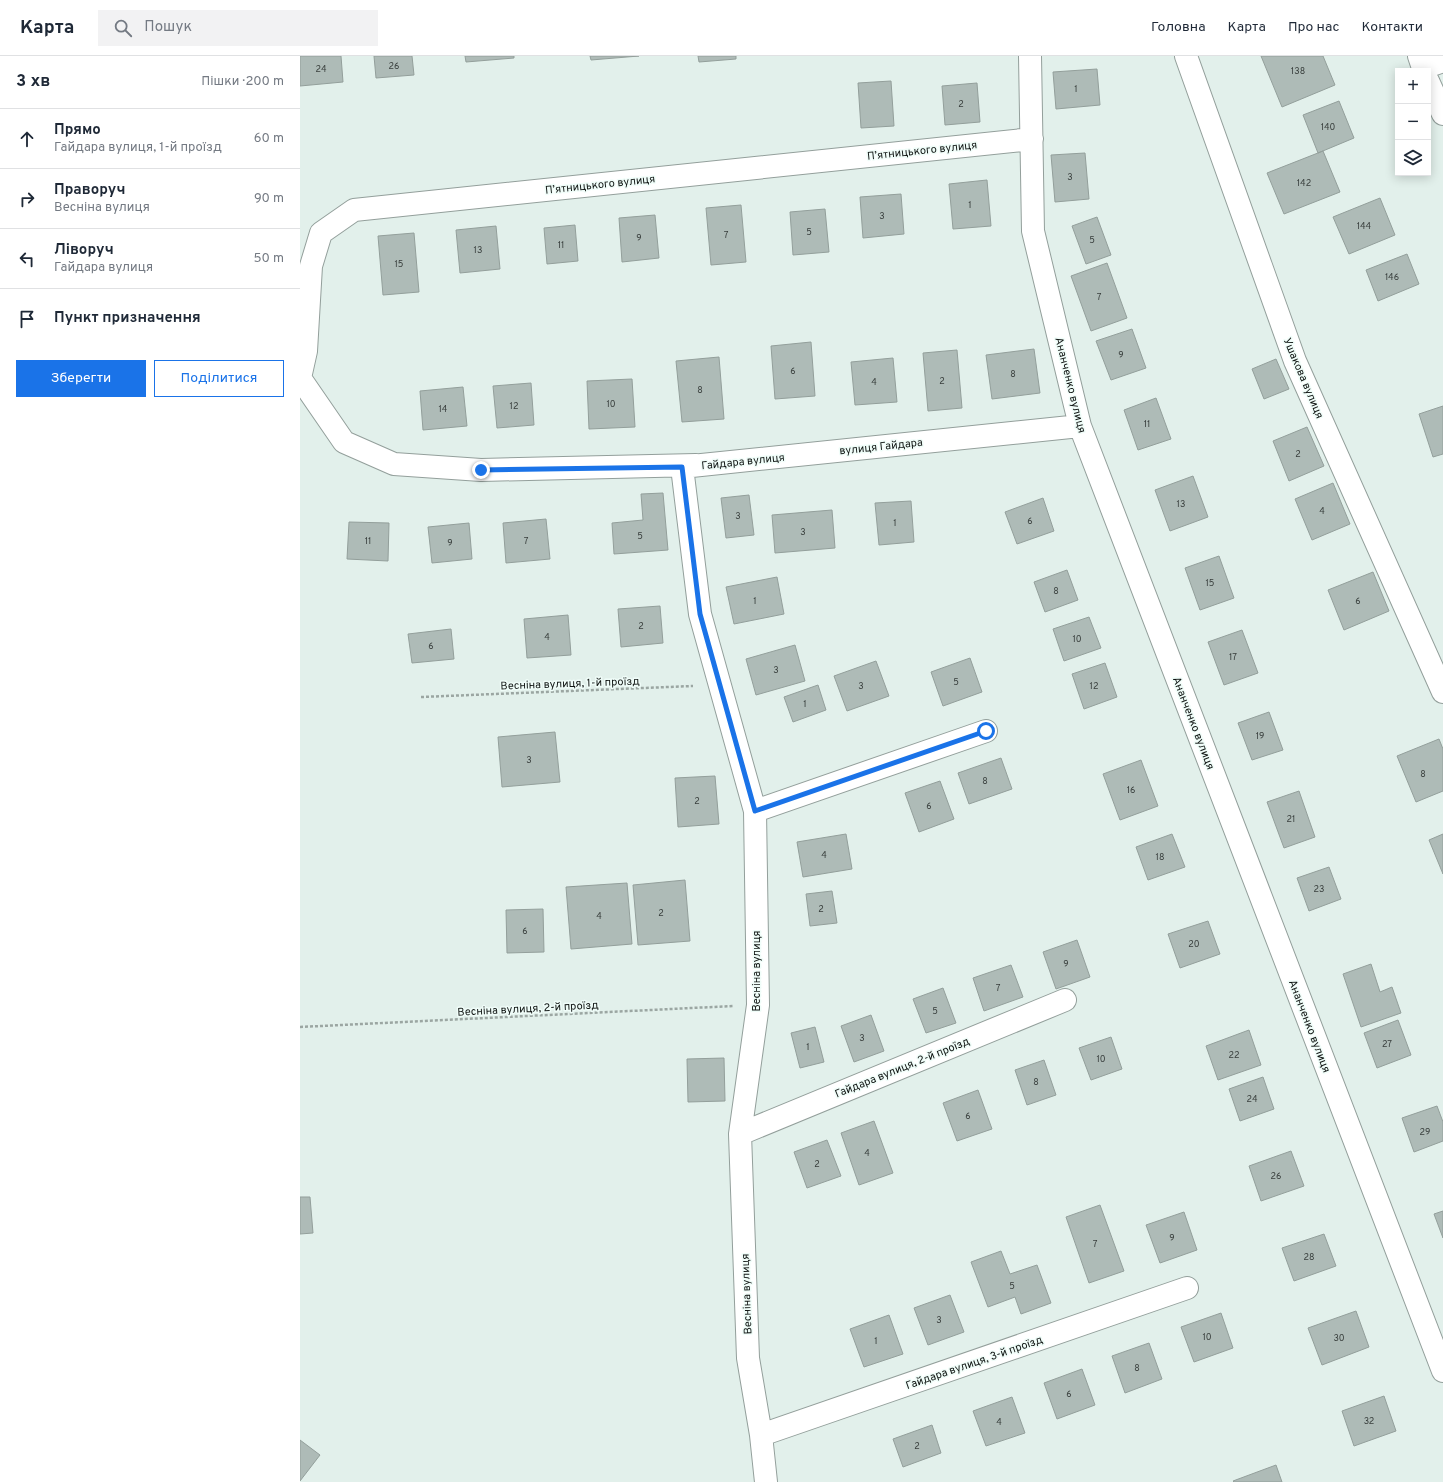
<!DOCTYPE html>
<html lang="uk">
<meta charset="utf-8">
<style>
:root{--surface:#fff;--page:#f2f2f3;--text:#1f2937;--muted:#747a83;--line:#e0e1e3;--accent:#1a73e8}
body{margin:0;font-family:Overpass,sans-serif;background:var(--page);color:var(--text)}
.controls{position:absolute;right:12px;top:12px;display:grid;overflow:hidden;border-radius:0px;box-shadow:0 2px 10px #0003}
.controls button{width:36px;height:36px;display:grid;place-items:center;padding:0;border:0;border-bottom:1px solid var(--line);background:var(--surface);color:var(--text);font:20px sans-serif}
.stop{position:absolute;width:12px;height:12px;margin:-9px;border:3px solid #1a73e8;border-radius:50%;background:#fff}
.stop.end{background:#1a73e8;border-color:#fff;box-shadow:0 1px 4px #0008}
.list{margin:0;padding:0;list-style:none}
h2{display:flex;justify-content:space-between;align-items:center;height:52px;margin:0;padding:0 16px;font-size:17px}
h2 small{font-size:13px;font-weight:400;color:var(--muted)}
.list li{display:grid;grid-template-columns:26px 1fr auto;gap:12px;align-items:center;box-sizing:border-box;height:60px;padding:0 16px;border-top:1px solid var(--line)}
.list b{display:block;font-size:15px;white-space:nowrap}
.list p{margin:0;font-size:13px;white-space:nowrap;color:var(--muted)}
.list em{font-size:13px;font-style:normal;color:var(--muted)}
.actions{display:flex;gap:8px;padding:12px 16px}
.actions a{flex:1;padding:9px 0;border:1px solid var(--accent);border-radius:0px;text-align:center;font-size:14px;color:var(--accent)}
.actions .main{background:var(--accent);color:#fff}
.icon{flex:none;width:22px;height:22px;fill:none;stroke:currentColor;stroke-width:2;stroke-linecap:round;stroke-linejoin:round}
.map{position:relative;flex:none;width:1143px;height:1426px;overflow:hidden}
header{display:flex;align-items:center;gap:24px;box-sizing:border-box;height:56px;padding:0 20px;background:var(--surface);border-bottom:1px solid var(--line)}
header strong{font-size:19px}
nav{display:flex;gap:22px;margin-inline-start:auto;font-size:14px}
.search{width:280px;height:36px;background:var(--page);display:flex;align-items:center;gap:10px;box-sizing:border-box;padding:0 14px;border-radius:0px;color:var(--muted);font-size:15px}
main{display:flex}
aside{flex:1;background:var(--surface)}
.map>svg:first-child{display:block}
.building{fill:#aebbb7;stroke:#939f9b}
.lines{fill:none;stroke-linecap:round;stroke-linejoin:round}
.street-casing{stroke:#939f9b;stroke-width:24}
.secondary-casing{stroke:#939f9b;stroke-width:24}
.path{stroke:#9ba6a2;stroke-width:2.5;stroke-dasharray:3 2;stroke-linecap:butt}
.street{stroke:#fff;stroke-width:22}
.secondary{stroke:#fff;stroke-width:22}
.route{stroke:#1a73e8;stroke-width:5}
.labels{text-anchor:middle;stroke-width:3;stroke-linejoin:round;paint-order:stroke}
.number-label{font-size:9px;fill:#383e3c}
.street-label{font-size:11px;fill:#101513;stroke:#f0fdf9}
</style>
<header>
<strong>Карта</strong>
<div class="search"><svg class="icon" aria-label="search" viewBox="0 0 24 24"><circle cx="10" cy="10" r="6"/><path d="M15 15l6 6"/></svg>Пошук</div>
<nav><a>Головна</a><a>Карта</a><a>Про нас</a><a>Контакти</a></nav>
</header>
<main>
<aside>
<h2>3 хв<small>Пішки · 200 m</small></h2>
<ul class="list">
<li><svg class="icon" aria-label="ahead" viewBox="0 0 24 24"><path d="M12 20V5M6 11l6-6 6 6"/></svg><div><b>Прямо</b><p>Гайдара вулиця, 1-й проїзд</p></div><em>60 m</em></li>
<li><svg class="icon" aria-label="right" viewBox="0 0 24 24"><path d="M7 20v-9h11M14 6l5 5-5 5"/></svg><div><b>Праворуч</b><p>Весніна вулиця</p></div><em>90 m</em></li>
<li><svg class="icon" aria-label="left" viewBox="0 0 24 24"><path d="M17 20v-9H6M10 6l-5 5 5 5"/></svg><div><b>Ліворуч</b><p>Гайдара вулиця</p></div><em>50 m</em></li>
<li><svg class="icon" aria-label="arrive" viewBox="0 0 24 24"><path d="M6 21V4h12l-3 4 3 4H6"/></svg><div><b>Пункт призначення</b></div></li>
</ul>
<div class="actions"><a class="main">Зберегти</a><a>Поділитися</a></div>
</aside>
<div class="map">
<svg width="1143" height="1426" viewBox="0 0 1143 1426">
<rect width="100%" height="100%" fill="#e2f0eb"/>
<path class="building" d="M0,0H41L43,26L0,30Z
M74,0H112L114,19L76,22Z
M165,0H214V2L166,6Z
M290,0H339L291,4Z
M398,0H436V3L399,6Z
M961,0H1023L1035,29L982,51Z
M797,13L800,49L756,53L753,16Z
M591,25L594,70L561,72L558,27Z
M677,27L680,66L645,69L642,30Z
M1039,45L1054,82L1018,97L1003,59Z
M1023,95L1040,136L984,158L967,117Z
M785,97L789,143L755,146L751,99Z
M687,124L691,170L653,173L649,128Z
M601,138L604,178L563,182L560,141Z
M1080,142L1095,179L1049,198L1033,161Z
M441,149L446,206L411,209L406,152Z
M525,153L529,196L493,199L490,156Z
M355,159L359,202L322,206L319,162Z
M797,161L811,199L786,208L772,170Z
M275,169L278,205L247,208L244,172Z
M196,170L200,213L160,217L156,174Z
M114,177L119,236L83,239L78,180Z
M1107,198L1119,228L1078,245L1066,214Z
M807,207L827,262L791,275L771,220Z
M832,273L846,312L811,324L796,285Z
M511,286L515,340L475,343L471,290Z
M734,293L740,337L692,343L686,299Z
M657,294L662,352L628,355L623,297Z
M419,301L424,363L382,366L376,305Z
M593,302L597,346L555,349L551,306Z
M976,303L989,333L964,343L952,313Z
M332,323L335,371L289,373L287,325Z
M231,327L234,369L197,372L193,330Z
M163,331L167,370L123,374L120,335Z
M856,342L871,383L838,394L824,354Z
M1143,350V398L1133,401L1119,358Z
M1007,371L1024,410L989,425L973,385Z
M893,420L908,461L870,475L855,434Z
M1033,427L1050,468L1012,484L995,443Z
M363,437L368,494L314,498L312,467L343,464L341,438Z
M449,439L454,479L426,482L421,442Z
M743,442L754,475L717,488L705,456Z
M611,445L614,486L579,489L575,447Z
M532,454L535,492L475,497L472,459Z
M246,463L250,503L206,507L203,467Z
M49,466L89,467L88,505L47,503Z
M169,467L172,503L132,507L128,471Z
M919,500L934,542L900,554L885,512Z
M767,514L778,544L745,556L734,526Z
M1073,516L1089,555L1044,574L1028,534Z
M477,521L484,558L434,568L426,531Z
M360,550L363,587L321,591L318,553Z
M268,559L271,599L227,602L224,563Z
M789,561L801,592L764,605L753,573Z
M151,573L154,603L112,607L108,578Z
M942,574L958,617L924,629L908,586Z
M495,589L505,625L456,639L446,603Z
M670,602L682,636L643,650L631,616Z
M576,605L589,640L547,655L534,620Z
M805,607L817,641L784,653L772,618Z
M518,629L526,654L493,666L484,641Z
M969,656L983,694L952,704L938,667Z
M255,676L260,726L202,731L198,681Z
M1139,683L1143,693V735L1116,746L1097,700Z
M701,702L712,733L669,748L658,717Z
M841,704L858,750L820,764L803,718Z
M415,720L419,768L378,771L375,722Z
M640,725L654,763L619,776L605,737Z
M999,735L1015,781L984,792L967,746Z
M546,778L552,813L503,821L497,786Z
M872,778L885,811L848,824L836,791Z
M1143,778V818L1129,784Z
M1029,811L1041,843L1009,855L997,822Z
M385,824L390,885L338,889L333,829Z
M327,827L332,888L271,893L266,831Z
M532,835L537,867L510,870L506,838Z
M243,853L244,896L207,897L206,854Z
M908,865L920,898L880,912L868,878Z
M777,884L790,921L756,933L743,896Z
M1071,908L1080,936L1092,931L1101,957L1061,971L1043,918Z
M711,909L723,941L684,955L673,922Z
M643,932L656,967L626,977L613,943Z
M571,959L584,995L554,1006L541,970Z
M1098,964L1111,999L1077,1012L1064,977Z
M515,971L524,1006L500,1012L491,977Z
M949,974L961,1009L918,1024L906,990Z
M811,981L822,1013L791,1024L779,992Z
M424,1002L425,1045L388,1046L387,1003Z
M744,1004L756,1039L727,1049L715,1014Z
M963,1021L974,1053L940,1065L929,1033Z
M678,1034L692,1073L657,1085L643,1047Z
M1137,1050L1143,1066V1085L1114,1096L1102,1062Z
M574,1065L593,1117L559,1129L541,1077Z
M527,1084L541,1120L507,1132L494,1096Z
M991,1095L1004,1130L961,1145L949,1110Z
M0,1141H10L13,1177L0,1178Z
M800,1149L824,1215L789,1227L766,1161Z
M1143,1155V1182L1134,1158Z
M884,1156L897,1194L860,1207L846,1169Z
M1024,1178L1036,1210L994,1225L982,1192Z
M701,1195L710,1218L737,1209L751,1247L721,1258L715,1241L688,1251L671,1206Z
M650,1239L664,1276L628,1289L614,1252Z
M1056,1255L1069,1291L1022,1309L1008,1272Z
M921,1257L933,1292L894,1306L881,1271Z
M589,1259L603,1298L564,1311L550,1273Z
M849,1287L862,1323L825,1337L812,1300Z
M782,1313L795,1349L757,1363L744,1327Z
M1084,1340L1096,1375L1054,1390L1042,1355Z
M712,1341L725,1377L686,1390L673,1355Z
M632,1369L641,1397L603,1411L593,1383Z
M0,1384L20,1399L0,1425Z
M976,1409L982,1426H934L933,1425Z"/>
<g class="lines">
<defs>
<path id="street" d="M730,0L733,175L780,370L1143,1315
M886,0L995,305L1143,636
M1123,12L1143,5
M0,322L6,295L11,210L21,177L54,154L732,83
M0,322L44,386L94,408L181,414L396,409
M455,755L686,675
M440,1078L765,944
M461,1379L887,1232
M466,1426L461,1379L448,1302L440,1078L458,949L455,755L400,558L382,411L780,370"/>
<path id="secondary" d="M1119,0L1124,15
M1128,25L1143,58"/>
</defs>
<use href="#street" class="street-casing"/>
<use href="#secondary" class="secondary-casing"/>
<path class="path" d="M121,641L393,630
M0,971L433,950"/>
<use href="#street" class="street"/>
<use href="#secondary" class="secondary"/>
</g>
<g class="lines">
<path class="route" d="M181,414L382,411L400,558L455,755L686,675"/>
</g>
<g class="labels">
<g class="number-label">
<text x="94" y="13">26</text>
<text x="21" y="16">24</text>
<text x="998" y="18">138</text>
<text x="776" y="36">1</text>
<text x="661" y="51">2</text>
<text x="1028" y="74">140</text>
<text x="770" y="124">3</text>
<text x="1004" y="130">142</text>
<text x="670" y="152">1</text>
<text x="582" y="163">3</text>
<text x="1064" y="173">144</text>
<text x="509" y="179">5</text>
<text x="426" y="182">7</text>
<text x="339" y="185">9</text>
<text x="792" y="187">5</text>
<text x="261" y="192">11</text>
<text x="178" y="197">13</text>
<text x="99" y="211">15</text>
<text x="1092" y="224">146</text>
<text x="799" y="244">7</text>
<text x="821" y="302">9</text>
<text x="493" y="318">6</text>
<text x="713" y="321">8</text>
<text x="642" y="328">2</text>
<text x="574" y="329">4</text>
<text x="400" y="337">8</text>
<text x="311" y="351">10</text>
<text x="214" y="353">12</text>
<text x="143" y="356">14</text>
<text x="847" y="371">11</text>
<text x="998" y="401">2</text>
<text x="881" y="451">13</text>
<text x="1022" y="458">4</text>
<text x="438" y="463">3</text>
<text x="730" y="468">6</text>
<text x="595" y="470">1</text>
<text x="503" y="479">3</text>
<text x="340" y="483">5</text>
<text x="68" y="488">11</text>
<text x="226" y="488">7</text>
<text x="150" y="490">9</text>
<text x="910" y="530">15</text>
<text x="756" y="538">8</text>
<text x="455" y="548">1</text>
<text x="1058" y="548">6</text>
<text x="341" y="573">2</text>
<text x="247" y="584">4</text>
<text x="777" y="586">10</text>
<text x="131" y="593">6</text>
<text x="933" y="604">17</text>
<text x="476" y="617">3</text>
<text x="656" y="629">5</text>
<text x="561" y="633">3</text>
<text x="794" y="633">12</text>
<text x="505" y="651">1</text>
<text x="960" y="683">19</text>
<text x="229" y="707">3</text>
<text x="1123" y="721">8</text>
<text x="685" y="728">8</text>
<text x="831" y="737">16</text>
<text x="397" y="748">2</text>
<text x="629" y="753">6</text>
<text x="991" y="766">21</text>
<text x="524" y="802">4</text>
<text x="860" y="804">18</text>
<text x="1019" y="836">23</text>
<text x="521" y="856">2</text>
<text x="361" y="860">2</text>
<text x="299" y="863">4</text>
<text x="225" y="878">6</text>
<text x="894" y="891">20</text>
<text x="766" y="911">9</text>
<text x="698" y="935">7</text>
<text x="635" y="958">5</text>
<text x="562" y="985">3</text>
<text x="1087" y="991">27</text>
<text x="508" y="994">1</text>
<text x="934" y="1002">22</text>
<text x="801" y="1006">10</text>
<text x="736" y="1029">8</text>
<text x="952" y="1046">24</text>
<text x="668" y="1063">6</text>
<text x="1125" y="1079">29</text>
<text x="567" y="1100">4</text>
<text x="517" y="1111">2</text>
<text x="976" y="1123">26</text>
<text x="872" y="1185">9</text>
<text x="795" y="1191">7</text>
<text x="1009" y="1204">28</text>
<text x="712" y="1233">5</text>
<text x="639" y="1267">3</text>
<text x="907" y="1284">10</text>
<text x="1039" y="1285">30</text>
<text x="576" y="1288">1</text>
<text x="837" y="1315">8</text>
<text x="769" y="1341">6</text>
<text x="1069" y="1368">32</text>
<text x="699" y="1369">4</text>
<text x="617" y="1393">2</text>
</g>
<g class="street-label">
<text transform="translate(622 94) rotate(-6)" y="4">П’ятницького вулиця</text>
<text transform="translate(300 128) rotate(-6)" y="4">П’ятницького вулиця</text>
<text transform="translate(1004 322) rotate(67)" y="4">Ушакова вулиця</text>
<text transform="translate(771 329) rotate(76)" y="4">Ананченко вулиця</text>
<text transform="translate(581 390) rotate(-6)" y="4">вулиця Гайдара</text>
<text transform="translate(443 405) rotate(-6)" y="4">Гайдара вулиця</text>
<text transform="translate(270 627) rotate(-2)" y="4">Весніна вулиця, 1-й проїзд</text>
<text transform="translate(894 667) rotate(69)" y="4">Ананченко вулиця</text>
<text transform="translate(456 915) rotate(-90)" y="4">Весніна вулиця</text>
<text transform="translate(228 952) rotate(-3)" y="4">Весніна вулиця, 2-й проїзд</text>
<text transform="translate(1010 970) rotate(69)" y="4">Ананченко вулиця</text>
<text transform="translate(602 1011) rotate(-22)" y="4">Гайдара вулиця, 2-й проїзд</text>
<text transform="translate(446 1238) rotate(-92)" y="4">Весніна вулиця</text>
<text transform="translate(674 1306) rotate(-19)" y="4">Гайдара вулиця, 3-й проїзд</text>
</g>
</g>
</svg>
<div class="controls">
<button>+</button>
<button>−</button>
<button><svg class="icon" aria-label="layers" viewBox="0 0 24 24"><path d="M12 4l9 5-9 5-9-5zM3 14l9 5 9-5"/></svg></button>
</div>
<div class="stop" style="left:686px;top:675px"></div>
<div class="stop end" style="left:181px;top:414px"></div>
</div>
</main>
